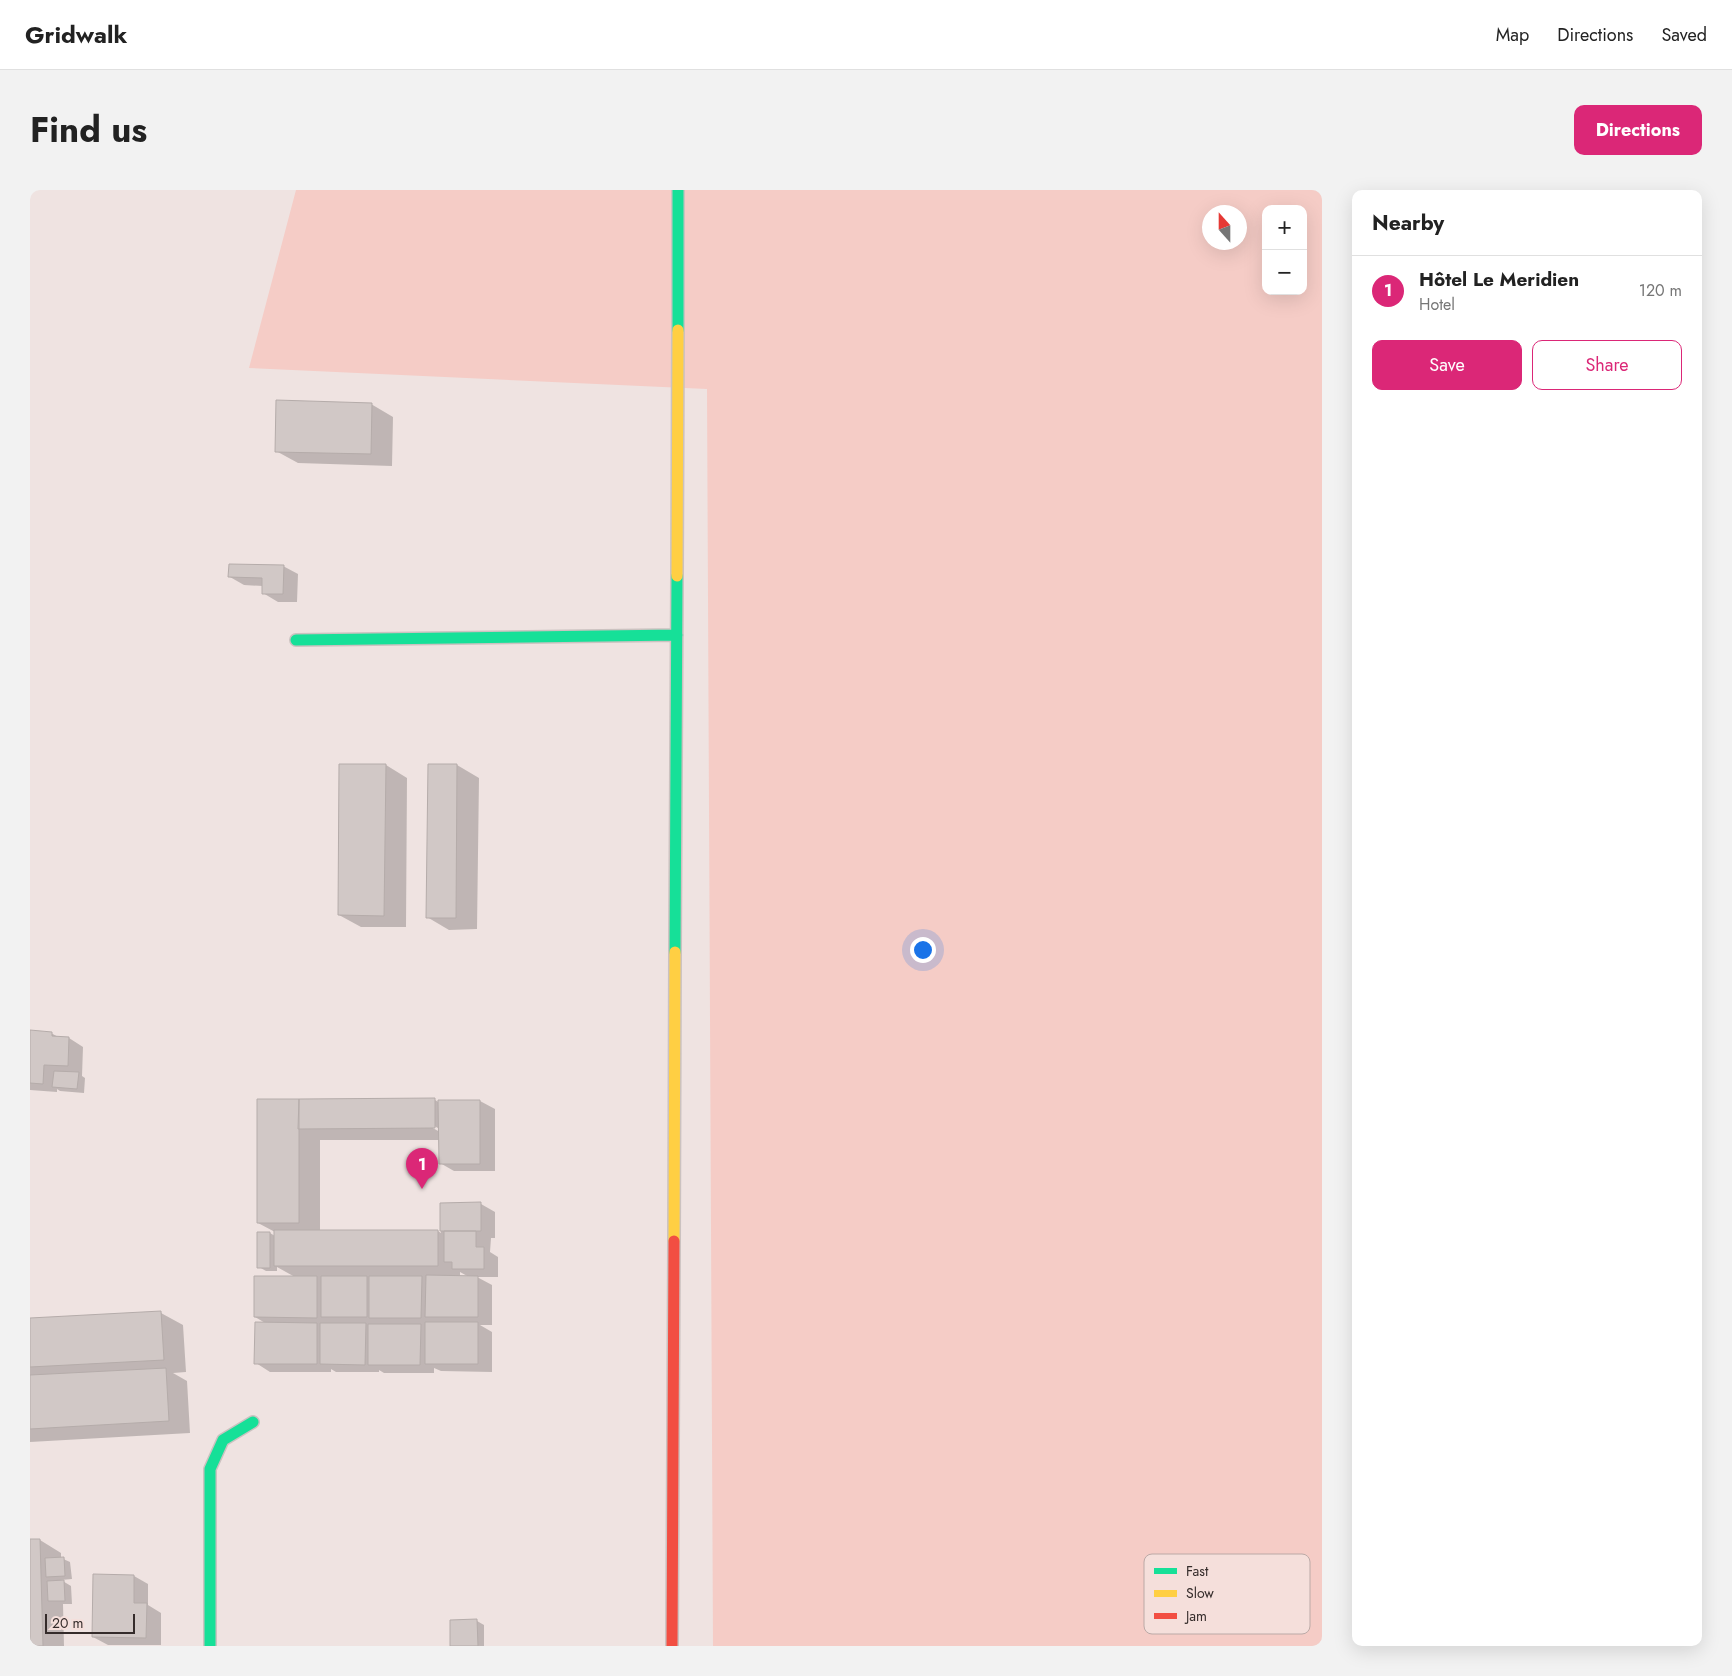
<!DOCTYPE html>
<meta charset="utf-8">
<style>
:root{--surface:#fff;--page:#f2f2f2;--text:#222;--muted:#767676;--line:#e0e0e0;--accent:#db2777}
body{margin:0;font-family:Jost,sans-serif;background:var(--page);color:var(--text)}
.controls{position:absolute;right:15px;top:15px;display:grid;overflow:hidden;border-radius:10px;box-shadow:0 5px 20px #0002}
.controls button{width:45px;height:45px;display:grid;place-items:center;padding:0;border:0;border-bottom:1px solid var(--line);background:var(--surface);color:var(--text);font:25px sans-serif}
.compass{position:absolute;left:1172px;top:15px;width:45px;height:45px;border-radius:50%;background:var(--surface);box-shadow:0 5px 20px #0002;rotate:339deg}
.scale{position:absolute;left:15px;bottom:12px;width:90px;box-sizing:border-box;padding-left:5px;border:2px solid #352c2b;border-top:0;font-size:14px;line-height:18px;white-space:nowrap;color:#352c2b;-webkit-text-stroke:4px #f5dfdb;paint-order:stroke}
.you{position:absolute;left:892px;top:759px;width:18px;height:18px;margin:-12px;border:4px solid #fff;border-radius:50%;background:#1a73e8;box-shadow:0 0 0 8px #1a73e833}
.badge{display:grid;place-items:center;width:32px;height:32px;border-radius:50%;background:var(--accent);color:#fff;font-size:16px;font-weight:700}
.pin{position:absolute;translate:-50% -41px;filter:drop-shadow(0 1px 2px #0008)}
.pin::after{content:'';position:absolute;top:26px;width:18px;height:15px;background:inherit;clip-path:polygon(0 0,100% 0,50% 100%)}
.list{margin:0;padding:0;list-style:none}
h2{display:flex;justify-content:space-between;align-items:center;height:65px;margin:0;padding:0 20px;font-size:21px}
h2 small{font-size:16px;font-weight:400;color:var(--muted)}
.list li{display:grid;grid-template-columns:32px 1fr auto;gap:15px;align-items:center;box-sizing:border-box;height:70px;padding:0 20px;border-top:1px solid var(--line)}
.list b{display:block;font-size:19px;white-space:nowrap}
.list p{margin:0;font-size:16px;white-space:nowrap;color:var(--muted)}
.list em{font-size:16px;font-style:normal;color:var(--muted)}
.actions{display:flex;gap:10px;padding:15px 20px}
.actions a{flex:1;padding:11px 0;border:1px solid var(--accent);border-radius:10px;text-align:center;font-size:18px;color:var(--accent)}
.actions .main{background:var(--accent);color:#fff}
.map{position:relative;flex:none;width:1292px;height:1456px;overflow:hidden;border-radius:10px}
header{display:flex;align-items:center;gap:30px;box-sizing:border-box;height:70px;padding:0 25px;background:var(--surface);border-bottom:1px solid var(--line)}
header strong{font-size:24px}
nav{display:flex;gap:28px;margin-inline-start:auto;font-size:18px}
.intro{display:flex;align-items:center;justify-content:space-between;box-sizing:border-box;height:120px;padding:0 30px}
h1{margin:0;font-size:35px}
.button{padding:12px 22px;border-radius:10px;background:var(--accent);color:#fff;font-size:18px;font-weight:700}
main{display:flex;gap:30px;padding:0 30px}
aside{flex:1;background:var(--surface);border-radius:10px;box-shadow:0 5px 20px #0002}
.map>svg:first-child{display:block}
.green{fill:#f5ccc6;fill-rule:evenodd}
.shadow{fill:#0003;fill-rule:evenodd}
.building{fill:#d1c8c6;stroke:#b5acaa}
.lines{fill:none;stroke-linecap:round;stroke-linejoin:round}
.fast-casing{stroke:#cbc2c0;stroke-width:14}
.slow-casing{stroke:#cbc2c0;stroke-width:14}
.jam-casing{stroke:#cbc2c0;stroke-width:14}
.fast{stroke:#16e098;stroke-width:11}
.slow{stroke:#ffcf43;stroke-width:11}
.jam{stroke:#f24e42;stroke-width:11}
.key{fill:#f5dfdb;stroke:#bba9a6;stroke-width:1}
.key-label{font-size:14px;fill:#352c2b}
</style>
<header>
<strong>Gridwalk</strong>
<nav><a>Map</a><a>Directions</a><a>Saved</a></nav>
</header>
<div class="intro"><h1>Find us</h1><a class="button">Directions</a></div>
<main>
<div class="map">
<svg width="1292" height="1456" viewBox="0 0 1292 1456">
<rect width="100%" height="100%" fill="#efe3e1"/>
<path class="green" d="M266,0H1292V1456H683L677,199L219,178ZM1236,19H1273V101H1236ZM1180,22H1210V52H1180Z"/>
<path class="shadow" d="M341,214L363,227L362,276L268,273L246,261Z
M253,376L268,384L267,412H248L233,403V396L214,395L200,387Z
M356,575L377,588L376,737H331L309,725Z
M427,575L449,588L447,739L419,740L397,727Z
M0,841L21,843L30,848H39L53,857L52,886L55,888L54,903L30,901L27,899V902L0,900Z
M228,910H405L410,913V911H450L465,919V981H424L410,973V950H290V1041H408L411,1043V1014H451L465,1022V1048H461L460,1062L468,1067V1087H447L462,1095V1135H450L462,1142V1182L411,1181L404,1178V1183H354L349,1180V1182H306L301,1179V1182H240L226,1173L237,1134L225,1127L265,1087L247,1077V1081H236L229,1077L240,1043L245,1046V1042L228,1033ZM400,934L410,939V942L399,936ZM430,1082L439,1087H430Z
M131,1123L153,1135L156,1182L143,1183L157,1191L160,1243L0,1252V1129Z
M10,1350L31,1363V1368L40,1372L42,1389L31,1390L41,1396L42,1414H33L34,1456H0V1351Z
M104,1386L118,1394V1415L131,1423V1455H78L63,1447Z
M447,1431L454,1435V1456H421Z"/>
<path class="building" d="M246,210L342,213L341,264L245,262Z
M199,374L254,375L253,404H232V388L198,387Z
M309,574H356L354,726L308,725Z
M398,574H427L426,728H396Z
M0,840L22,842V846L39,847L38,876L14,875L13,894L0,893Z
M24,881L49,882L47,899L22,897Z
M405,908V938L268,939L269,909Z
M227,909H269V1033H227Z
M408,910H450V974H409Z
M451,1012V1041H410V1013Z
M244,1040H408V1076H244Z
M414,1041H446V1057H454V1079H422V1072H414Z
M227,1042H240V1078H227Z
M396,1085L448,1086V1127H395Z
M224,1086H287V1128L224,1127Z
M291,1086H337V1127H291Z
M339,1086H392L391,1128H339Z
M131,1121L134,1170L0,1177V1128Z
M225,1132L287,1133V1174H224Z
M395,1132H448V1174H395Z
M290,1133H336L335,1175L290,1174Z
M338,1134H391L390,1175H338Z
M136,1178L139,1231L0,1239V1185Z
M0,1349H10L13,1456H0Z
M34,1367L35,1386L16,1387L15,1368Z
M63,1384L104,1385V1413H117L116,1448L62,1447Z
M34,1390L35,1411H18L17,1391Z
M447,1429L448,1456H420V1430Z"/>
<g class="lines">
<defs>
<path id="fast" d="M648,0V140
M266,450L647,445
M645,762L647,386
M180,1456V1279L193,1250L223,1232"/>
<path id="slow" d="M647,386L648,140
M644,1051L645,762"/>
<path id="jam" d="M642,1456L644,1051"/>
</defs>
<use href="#fast" class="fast-casing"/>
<use href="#slow" class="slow-casing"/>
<use href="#jam" class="jam-casing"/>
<use href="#fast" class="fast"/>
<use href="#slow" class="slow"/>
<use href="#jam" class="jam"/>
</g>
<rect x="1114" y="1364" width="166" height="80" rx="8" class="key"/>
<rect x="1124" y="1378" width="23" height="6" fill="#16e098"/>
<rect x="1124" y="1400" width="23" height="7" fill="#ffcf43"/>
<rect x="1124" y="1423" width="23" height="6" fill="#f24e42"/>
<g class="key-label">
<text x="1156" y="1386">Fast</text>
<text x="1156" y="1408">Slow</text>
<text x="1156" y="1431">Jam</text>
</g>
</svg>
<div class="controls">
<button>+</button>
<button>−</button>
</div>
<svg class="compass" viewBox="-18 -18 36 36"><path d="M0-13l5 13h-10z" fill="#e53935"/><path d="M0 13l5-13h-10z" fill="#767676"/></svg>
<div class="scale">20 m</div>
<div class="you"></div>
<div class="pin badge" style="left:392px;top:999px">1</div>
</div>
<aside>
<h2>Nearby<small></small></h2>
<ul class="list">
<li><span class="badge">1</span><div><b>Hôtel Le Meridien</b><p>Hotel</p></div><em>120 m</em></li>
</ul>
<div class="actions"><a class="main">Save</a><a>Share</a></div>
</aside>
</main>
